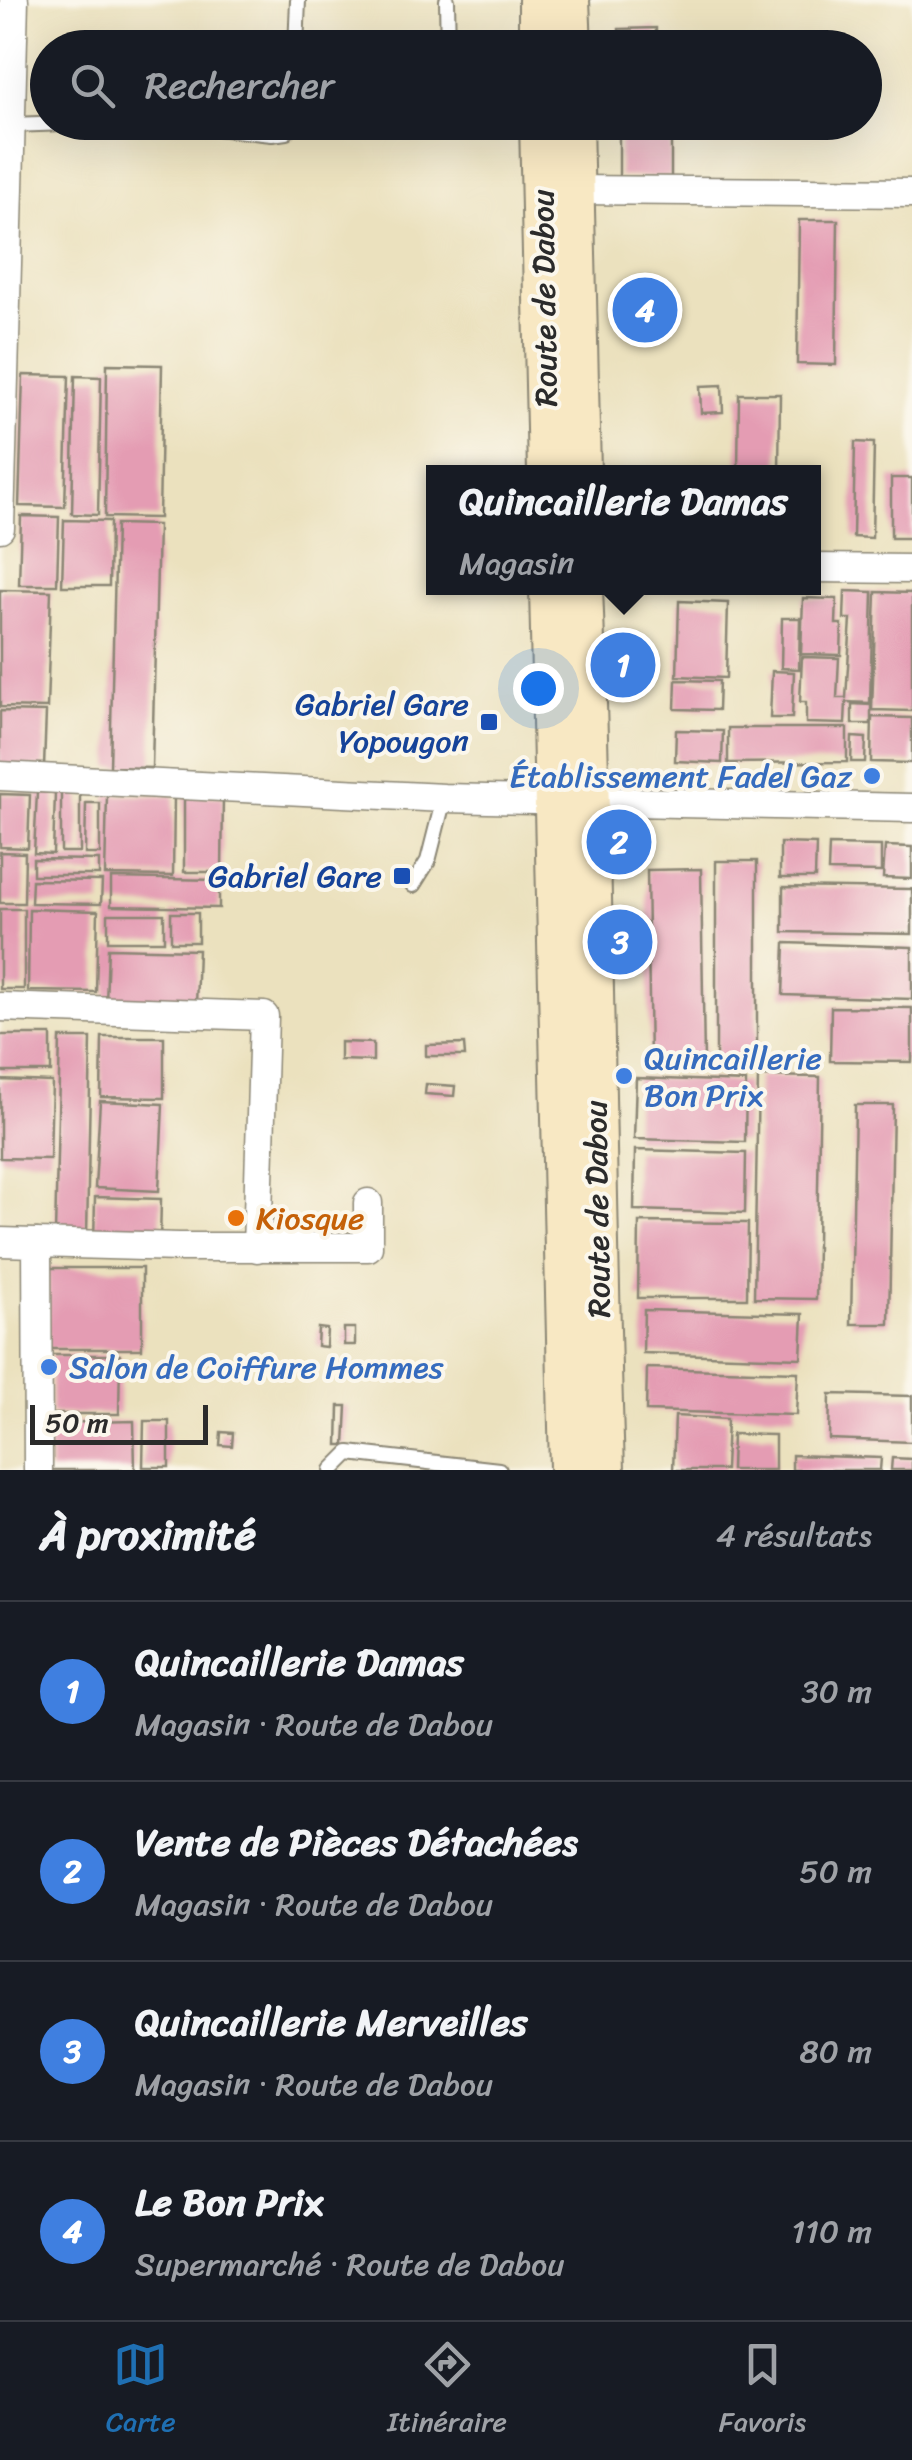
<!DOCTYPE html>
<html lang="fr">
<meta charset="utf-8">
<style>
:root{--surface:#171b24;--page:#242831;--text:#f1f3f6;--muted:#9ea1a6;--line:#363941;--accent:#1f6fb2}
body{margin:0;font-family:Sriracha,sans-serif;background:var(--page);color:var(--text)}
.scale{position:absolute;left:30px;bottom:25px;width:178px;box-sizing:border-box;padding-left:10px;border:5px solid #2b2b2b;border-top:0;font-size:28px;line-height:35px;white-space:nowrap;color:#2b2b2b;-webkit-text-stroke:8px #fbf7ec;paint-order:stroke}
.you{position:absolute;left:538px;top:688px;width:35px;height:35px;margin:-25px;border:8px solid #fff;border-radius:50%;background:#1a73e8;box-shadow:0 0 0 15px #1a73e833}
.badge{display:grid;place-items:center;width:65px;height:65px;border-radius:50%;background:var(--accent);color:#fff;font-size:32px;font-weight:700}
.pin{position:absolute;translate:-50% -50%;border:5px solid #fff;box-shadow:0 2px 10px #0006}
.popup{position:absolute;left:426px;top:465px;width:395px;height:130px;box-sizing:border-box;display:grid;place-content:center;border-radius:0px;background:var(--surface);filter:drop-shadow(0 2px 8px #0005);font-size:32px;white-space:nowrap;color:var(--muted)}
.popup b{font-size:38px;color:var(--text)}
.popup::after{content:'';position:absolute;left:50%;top:100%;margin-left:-20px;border:20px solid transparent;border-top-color:var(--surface)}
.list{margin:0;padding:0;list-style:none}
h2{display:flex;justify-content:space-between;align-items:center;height:130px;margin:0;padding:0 40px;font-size:42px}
h2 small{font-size:32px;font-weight:400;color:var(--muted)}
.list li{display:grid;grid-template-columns:65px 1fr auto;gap:30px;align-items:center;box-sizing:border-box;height:180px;padding:0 40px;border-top:2px solid var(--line)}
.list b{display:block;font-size:38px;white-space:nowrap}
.list p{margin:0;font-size:32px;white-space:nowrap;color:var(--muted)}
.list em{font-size:32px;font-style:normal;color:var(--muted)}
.icon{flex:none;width:55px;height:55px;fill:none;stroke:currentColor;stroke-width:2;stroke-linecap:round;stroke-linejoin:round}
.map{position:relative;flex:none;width:912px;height:1470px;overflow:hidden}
.search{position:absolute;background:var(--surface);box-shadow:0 10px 40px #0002;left:30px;right:30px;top:30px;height:110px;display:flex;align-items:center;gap:25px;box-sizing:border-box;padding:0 35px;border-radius:55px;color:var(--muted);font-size:38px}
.sheet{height:850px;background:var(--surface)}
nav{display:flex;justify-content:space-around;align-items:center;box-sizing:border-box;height:140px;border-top:2px solid var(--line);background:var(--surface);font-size:28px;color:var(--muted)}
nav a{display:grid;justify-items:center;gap:5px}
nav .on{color:var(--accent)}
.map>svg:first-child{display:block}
.building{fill:#e49cb3}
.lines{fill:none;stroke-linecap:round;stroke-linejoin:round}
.lane-casing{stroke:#8b8674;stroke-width:18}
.street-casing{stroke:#8b8674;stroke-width:31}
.secondary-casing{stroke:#8b8674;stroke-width:44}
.lane{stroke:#fff;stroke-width:14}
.street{stroke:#fff;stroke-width:28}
.secondary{stroke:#f8e8c3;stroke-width:40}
.transit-dot{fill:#1a4fb4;stroke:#fbf7ec;stroke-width:4}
.shop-dot{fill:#3f7fe0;stroke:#fbf7ec;stroke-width:4}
.food-dot{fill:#e8710a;stroke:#fbf7ec;stroke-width:4}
.labels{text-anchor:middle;stroke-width:8;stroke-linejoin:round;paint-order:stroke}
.street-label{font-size:32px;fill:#2b2b2b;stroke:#fbf7ec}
.transit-label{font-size:32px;fill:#164399;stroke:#fbf7ec;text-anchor:end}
.shop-label{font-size:32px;fill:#366cbe;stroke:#fbf7ec;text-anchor:start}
.food-label{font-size:32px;fill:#c56008;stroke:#fbf7ec;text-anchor:start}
</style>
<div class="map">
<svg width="912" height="1470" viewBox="0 0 912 1470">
<rect width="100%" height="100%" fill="#fbf7ec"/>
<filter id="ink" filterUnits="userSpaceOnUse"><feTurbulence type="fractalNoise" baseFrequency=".01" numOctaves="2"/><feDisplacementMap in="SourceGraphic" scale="20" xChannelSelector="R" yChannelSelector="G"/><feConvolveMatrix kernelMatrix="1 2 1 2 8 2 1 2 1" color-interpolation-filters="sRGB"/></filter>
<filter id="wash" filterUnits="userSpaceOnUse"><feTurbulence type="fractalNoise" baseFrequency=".0048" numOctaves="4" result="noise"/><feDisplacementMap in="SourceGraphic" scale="40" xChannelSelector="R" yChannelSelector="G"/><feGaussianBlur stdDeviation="2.25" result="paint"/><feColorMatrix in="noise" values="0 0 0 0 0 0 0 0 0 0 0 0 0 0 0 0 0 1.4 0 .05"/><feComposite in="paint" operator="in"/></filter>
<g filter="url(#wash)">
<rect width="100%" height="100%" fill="#ebe1be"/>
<g id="blocks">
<path class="building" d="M656,28V38H666V48H619V29Z
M619,122H671V177H619Z
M799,220H838L836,365L797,364Z
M107,364L162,365L159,518L105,517Z
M23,375L69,376L65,507L19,506Z
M75,376L101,377L98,515L72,514Z
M722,385L723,412L701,413L700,386Z
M739,394H780L779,472H738Z
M855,442L874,443L872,538L853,537Z
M891,478H912V538H891Z
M21,516L59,517L57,585H19Z
M64,520L110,521L109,586H62Z
M116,524L158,525L152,768L110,767Z
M0,590L51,591L47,708L0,707Z
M845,591L873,592L870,703L846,702L845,724L806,723V702H800L802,657L839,658L837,698H846L851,619H844Z
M876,592L912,593V711L872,710Z
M803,598L837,599L836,624H842L841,655L801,654Z
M679,601L728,603L726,678L677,676Z
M782,618H800L799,669L781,668Z
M772,671L794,672L792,718H770Z
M676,680L719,681L718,710L675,709Z
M852,704L871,705V724H852Z
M0,711L46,712L44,767L0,766Z
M872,717L912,718V763L871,762Z
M728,728H847V762L728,763Z
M676,730L723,731L722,763L675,761Z
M852,737L866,738L865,762H851Z
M37,792L55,793L53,854L34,853Z
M61,793H80V852H61Z
M0,794L30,795L28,848L0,847Z
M107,795L174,796L173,876L105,875Z
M184,796H223L222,872H184Z
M86,803H100V854H85Z
M780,843L816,844L815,878H780Z
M829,845L881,846V872L828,871Z
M885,846L912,847V879L883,878Z
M0,852L25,853L24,903H0Z
M33,859L99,860V875H33Z
M716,861H757V1065H716Z
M701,869L704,1062L650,1063L647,870Z
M111,878L219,880V908L111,906Z
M32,880L102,881L101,904L31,903Z
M783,887L912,889V934L783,932Z
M0,909H24V989H0Z
M29,909L98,911L96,992L28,991Z
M171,913H198V942H171Z
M108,914H164V941H108Z
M785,943L912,947V999L783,995Z
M108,948L198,950L196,1006L106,1004Z
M831,1007L912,1008V1062L830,1061Z
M0,1035H51V1072H0Z
M102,1037H164V1098L101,1097Z
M60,1038H91L87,1235L55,1234Z
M340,1042L373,1043V1061L340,1060Z
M464,1044L465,1056H426V1045Z
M758,1076L820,1077L816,1299L754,1298Z
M636,1078L746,1082L745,1142L634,1139Z
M0,1080L52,1082L50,1159L0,1158Z
M426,1084L455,1086L454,1096L425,1094Z
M100,1101L163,1104L159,1191L95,1188Z
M855,1105H893L889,1324H851Z
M635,1150L746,1153L745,1213L634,1210Z
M95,1197L161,1199L160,1244L94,1242Z
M639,1222L748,1223L747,1298H638Z
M48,1268H142V1349H48Z
M644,1310L803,1314L801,1358L643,1353Z
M318,1328L327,1329L326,1347L317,1346Z
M344,1328H355V1345H344Z
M51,1355H120L119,1414H51Z
M647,1368L798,1372L796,1415L646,1411Z
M830,1394L912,1396V1442L829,1439Z
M339,1406H347L345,1445H338Z
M675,1416L727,1419L725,1470H673Z
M134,1421L135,1470H50L49,1423Z
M144,1421H169V1467H143Z
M221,1432L233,1433L232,1446L220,1445Z
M732,1434L775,1435V1470H731Z
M792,1455L881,1458L880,1470H792Z
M892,1458L912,1459V1470H891Z"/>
</g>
</g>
<g filter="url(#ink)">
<use href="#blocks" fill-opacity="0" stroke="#8b8674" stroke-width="2.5"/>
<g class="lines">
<defs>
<path id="lane" d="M447,0L448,48
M296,48L298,0
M160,122L272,134L286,132L292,122
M12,125L93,122
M413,885L428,861L444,798
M332,1470L349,1453L499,1470"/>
<path id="street" d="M574,190L912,193
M0,528L14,0
M813,568L912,569
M0,776L444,798L912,808
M0,1007L264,1016L257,1248
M0,1242L179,1247H368V1203
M37,1243L38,1470"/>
<path id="secondary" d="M539,0V48
M569,0L571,48
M540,122L548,472
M572,122L580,472
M550,588L570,1470
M582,588C594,882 594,1176 604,1470"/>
</defs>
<use href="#lane" class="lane-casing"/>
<use href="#street" class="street-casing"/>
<use href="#secondary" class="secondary-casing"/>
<use href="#lane" class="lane"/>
<use href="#street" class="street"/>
<use href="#secondary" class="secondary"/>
</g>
</g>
<g class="transit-dot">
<rect x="479" y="712" width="20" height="20" rx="5"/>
<rect x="392" y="866" width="20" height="20" rx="5"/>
</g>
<g class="shop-dot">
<circle cx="872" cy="776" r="10"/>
<circle cx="624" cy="1076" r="10"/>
<circle cx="49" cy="1367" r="10"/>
</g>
<circle class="food-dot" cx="236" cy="1218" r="10"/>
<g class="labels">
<g class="street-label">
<text transform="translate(544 298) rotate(-91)" y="11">Route de Dabou</text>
<text transform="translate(597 1209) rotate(-91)" y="11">Route de Dabou</text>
</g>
<g class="transit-label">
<text x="469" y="715">Gabriel Gare<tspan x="469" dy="37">Yopougon</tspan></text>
<text x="382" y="887">Gabriel Gare</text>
</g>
<g class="shop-label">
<text x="852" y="787" text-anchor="end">Établissement Fadel Gaz</text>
<text x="644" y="1069">Quincaillerie<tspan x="644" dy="37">Bon Prix</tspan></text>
<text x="69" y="1378">Salon de Coiffure Hommes</text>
</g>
<g class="food-label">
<text x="256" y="1229">Kiosque</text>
</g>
</g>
</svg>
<div class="scale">50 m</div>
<div class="you"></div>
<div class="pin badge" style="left:623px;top:665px;background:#3f7fe0">1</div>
<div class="popup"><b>Quincaillerie Damas</b>Magasin</div>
<div class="pin badge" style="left:619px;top:842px;background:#3f7fe0">2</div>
<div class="pin badge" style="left:620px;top:942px;background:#3f7fe0">3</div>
<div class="pin badge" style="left:645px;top:310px;background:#3f7fe0">4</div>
<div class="search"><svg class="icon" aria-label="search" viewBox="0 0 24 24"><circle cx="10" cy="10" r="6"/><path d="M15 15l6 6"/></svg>Rechercher</div>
</div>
<section class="sheet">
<h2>À proximité<small>4 résultats</small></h2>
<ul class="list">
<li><span class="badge" style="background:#3f7fe0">1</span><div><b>Quincaillerie Damas</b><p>Magasin · Route de Dabou</p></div><em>30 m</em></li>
<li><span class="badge" style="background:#3f7fe0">2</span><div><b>Vente de Pièces Détachées</b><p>Magasin · Route de Dabou</p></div><em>50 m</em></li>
<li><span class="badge" style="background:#3f7fe0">3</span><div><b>Quincaillerie Merveilles</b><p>Magasin · Route de Dabou</p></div><em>80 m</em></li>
<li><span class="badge" style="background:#3f7fe0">4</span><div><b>Le Bon Prix</b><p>Supermarché · Route de Dabou</p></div><em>110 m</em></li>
</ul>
</section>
<nav>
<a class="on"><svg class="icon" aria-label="map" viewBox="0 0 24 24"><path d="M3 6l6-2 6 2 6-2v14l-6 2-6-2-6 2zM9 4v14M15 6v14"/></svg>Carte</a>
<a><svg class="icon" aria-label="directions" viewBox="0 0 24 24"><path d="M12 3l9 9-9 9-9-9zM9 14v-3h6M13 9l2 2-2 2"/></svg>Itinéraire</a>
<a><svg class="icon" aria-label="saved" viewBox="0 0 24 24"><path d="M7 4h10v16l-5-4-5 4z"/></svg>Favoris</a>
</nav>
